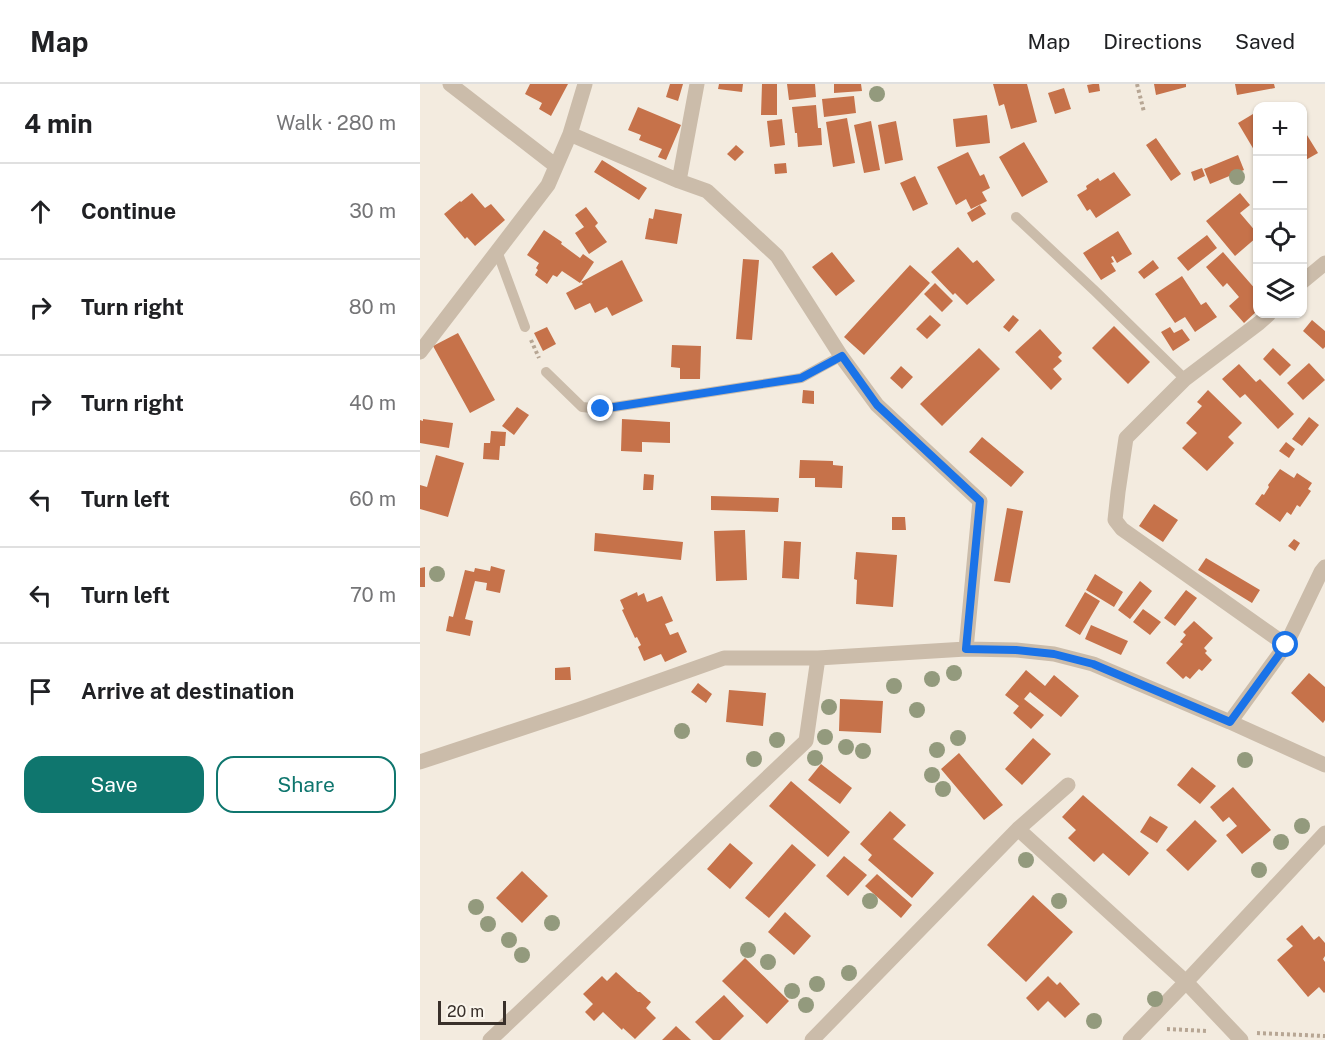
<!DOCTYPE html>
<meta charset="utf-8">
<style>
:root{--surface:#fff;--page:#f6f6f6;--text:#202124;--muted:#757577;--line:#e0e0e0;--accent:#0f766e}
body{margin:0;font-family:"Public Sans",sans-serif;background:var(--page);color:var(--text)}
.controls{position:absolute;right:18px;top:18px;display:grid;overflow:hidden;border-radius:12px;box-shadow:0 2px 4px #0004}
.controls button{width:54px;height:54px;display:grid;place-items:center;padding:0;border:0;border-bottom:2px solid var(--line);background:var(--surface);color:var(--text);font:30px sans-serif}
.scale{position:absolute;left:18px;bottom:15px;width:68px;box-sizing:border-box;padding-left:6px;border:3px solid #39302a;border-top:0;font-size:16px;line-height:21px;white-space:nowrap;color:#39302a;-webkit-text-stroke:4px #faf5ec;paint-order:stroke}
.stop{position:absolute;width:18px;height:18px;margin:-14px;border:4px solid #1a73e8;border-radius:50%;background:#fff}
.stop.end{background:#1a73e8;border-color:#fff;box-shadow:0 2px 6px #0008}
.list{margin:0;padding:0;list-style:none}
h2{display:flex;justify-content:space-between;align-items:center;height:78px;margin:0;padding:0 24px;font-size:26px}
h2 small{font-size:20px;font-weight:400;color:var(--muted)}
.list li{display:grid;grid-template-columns:39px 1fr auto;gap:18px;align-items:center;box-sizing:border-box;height:96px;padding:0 24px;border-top:2px solid var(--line)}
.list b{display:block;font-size:22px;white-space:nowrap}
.list em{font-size:20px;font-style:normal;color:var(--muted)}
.actions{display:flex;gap:12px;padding:18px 24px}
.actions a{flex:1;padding:14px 0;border:2px solid var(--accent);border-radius:18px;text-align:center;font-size:21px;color:var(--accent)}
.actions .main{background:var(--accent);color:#fff}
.icon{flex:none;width:33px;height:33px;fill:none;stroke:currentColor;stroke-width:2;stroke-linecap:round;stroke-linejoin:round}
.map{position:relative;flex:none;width:905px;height:956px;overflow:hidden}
header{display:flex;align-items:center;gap:36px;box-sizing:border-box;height:84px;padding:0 30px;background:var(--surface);border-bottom:2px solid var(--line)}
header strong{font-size:28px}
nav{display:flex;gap:33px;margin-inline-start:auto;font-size:21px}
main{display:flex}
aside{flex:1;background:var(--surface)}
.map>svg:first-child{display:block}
.building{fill:#c6724a}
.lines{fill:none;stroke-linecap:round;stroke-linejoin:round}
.path{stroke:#b7a694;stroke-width:4;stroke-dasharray:3 3;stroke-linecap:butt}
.service{stroke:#cbbcaa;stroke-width:10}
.minor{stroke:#cbbcaa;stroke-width:15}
.tree{fill:#939a7d}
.route{stroke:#1a73e8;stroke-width:8}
</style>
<header>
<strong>Map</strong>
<nav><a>Map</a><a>Directions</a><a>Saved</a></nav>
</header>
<main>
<aside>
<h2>4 min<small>Walk · 280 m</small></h2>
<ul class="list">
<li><svg class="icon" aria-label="ahead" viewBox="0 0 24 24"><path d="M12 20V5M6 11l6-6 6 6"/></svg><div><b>Continue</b></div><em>30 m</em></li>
<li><svg class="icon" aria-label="right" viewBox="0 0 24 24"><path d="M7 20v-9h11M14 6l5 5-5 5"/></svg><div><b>Turn right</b></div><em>80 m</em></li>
<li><svg class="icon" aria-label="right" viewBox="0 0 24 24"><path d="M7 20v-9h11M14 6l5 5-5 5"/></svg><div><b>Turn right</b></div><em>40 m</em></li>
<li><svg class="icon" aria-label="left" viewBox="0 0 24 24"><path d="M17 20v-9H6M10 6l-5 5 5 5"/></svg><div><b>Turn left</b></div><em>60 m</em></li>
<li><svg class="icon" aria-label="left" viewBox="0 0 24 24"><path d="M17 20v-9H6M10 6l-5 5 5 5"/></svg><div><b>Turn left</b></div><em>70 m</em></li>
<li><svg class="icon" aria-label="arrive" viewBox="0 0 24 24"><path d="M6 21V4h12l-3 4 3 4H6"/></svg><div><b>Arrive at destination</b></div></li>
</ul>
<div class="actions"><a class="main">Save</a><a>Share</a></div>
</aside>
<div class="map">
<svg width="905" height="956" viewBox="0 0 905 956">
<rect width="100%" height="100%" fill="#f3ebdf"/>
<path class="building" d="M110,0H148L131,32L119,25L122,19L105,10Z
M250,0H263L258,17L246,13Z
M299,0H323L322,8L298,5Z
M342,0H357V31H341Z
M367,0H395L396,13L369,16Z
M414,0H441L442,7L414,9Z
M573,0H607L617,38L591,45L584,20L579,22Z
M673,0H679L680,7L669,9L667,1Z
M734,0H766V3L736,11Z
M815,0H854L855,4L817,11Z
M644,4L651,25L635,30L628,9Z
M434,12L436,29L404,33L402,15Z
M396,21L398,44H401L402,61L378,63L377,49H375L372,23Z
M218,23L261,41L246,76L238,73L242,65L219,56L221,51L208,46Z
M833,30L837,37V71L818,39Z
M567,31L570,59L536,63L533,35Z
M427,34L435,79L413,83L406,38Z
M362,35L365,61L350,63L347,37Z
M451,37L460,86L444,89L434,41Z
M476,37L483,76L465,80L458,41Z
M882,43L898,69L882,78Z
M736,54L761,90L751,97L726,61Z
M604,58L628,98L602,113L579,73Z
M316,61L324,68L315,77L307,70Z
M548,68L560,92L564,90L570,104L562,108L567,117L551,125L546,115L536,121L517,83Z
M818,71L824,86L790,100L784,85Z
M182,76L227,104L219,116L174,88Z
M366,79L367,89L355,90L354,80Z
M782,84L785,92L774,97L771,88Z
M694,88L711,111L676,134L670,125L667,127L657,111L667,105L666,102L678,94L680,97Z
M495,92L508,120L493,127L480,99Z
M52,109L65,124L71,120L85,136L55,162L47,153L45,155L24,130L40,117L41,118Z
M820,109L830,121L820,129L837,149V153L815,172L786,137Z
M560,121L566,130L552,138L547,129Z
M166,123L178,139L175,142L187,158L169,170L155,149L164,143L155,131Z
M235,125L262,130L257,160L225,155L229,134L233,135Z
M124,146L142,158L141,160L160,174L163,170L174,178L160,199L142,187L137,193L133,191L127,200L115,191L118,186L116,184L119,179L107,171Z
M698,147L712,170L697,179L693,172L691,173L694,178L691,179L696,187L681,196L663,169Z
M787,151L797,164L768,187L757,174Z
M538,163L553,179L557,176L575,196L547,221L535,209L533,211L511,188Z
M412,168L435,197L416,212L392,183Z
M803,168L837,207L834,211L837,215V227L824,239L809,222L819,213L807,199L803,203L786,183Z
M323,175L339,176L332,256L316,255Z
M202,176L223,217L192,232L187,223L175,229L170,219L155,226L146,209L163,200L161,198Z
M733,176L739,184L724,195L718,188Z
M490,181L510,199L444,271L424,253Z
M762,192L781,221L786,218L797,233L775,248L765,233L755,239L735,210Z
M515,199L533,217L522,228L504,210Z
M510,231L521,241L507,255L496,245Z
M593,231L599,236L589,248L583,243Z
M892,236L905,247V263L903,265L883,247Z
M694,242L730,278L708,300L672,264Z
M127,243L136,260L123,267L114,249Z
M750,243L754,249L762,245L770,256L753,267L741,248Z
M620,245L642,269L638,273L642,277L633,285L642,295L631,306L595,268Z
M38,249L75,316L50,329L13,262Z
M252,261L281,262L280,295H260V284L251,283Z
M559,264L580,285L522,342L500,320Z
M853,264L871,281L860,292L843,275Z
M889,279L905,296L883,316L867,299Z
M819,280L836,298L840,295L874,330L858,345L825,310L820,314L802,295Z
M481,282L493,293L482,305L470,294Z
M383,306L394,307V320L382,319Z
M788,306L822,339L808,353L814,359L787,387L762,364L777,349L766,339L782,322L777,318Z
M97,323L109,331L94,351L82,342Z
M889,333L899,341L882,362L872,355Z
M3,335L33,339L29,364L0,359V336L3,337Z
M202,335L250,338V359L222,358V368L201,367Z
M71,347L86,348L85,362H80L79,376L63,375L64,359H70Z
M562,353L604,388L591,403L549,368Z
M866,358L875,365L869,374L859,367Z
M16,371L44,379L28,433L0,425V401L7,403Z
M380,376L413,377V381L423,382L422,404L395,403V394H379Z
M860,385L874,394L877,389L892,399L888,405L891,407L880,423L877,421L871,431L867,428L860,438L835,420L842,410L844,411L849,403L848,401Z
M224,390L234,391L233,406H223Z
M291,412L359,414L358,428L291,426Z
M734,420L758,436L743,458L719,442Z
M587,424L603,427L590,499L574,497Z
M472,433H485L486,446H472Z
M325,446L327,496L296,497L294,447Z
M175,449L263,458L261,476L174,467Z
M874,455L880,459L875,467L868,462Z
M364,457L381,458L379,495L362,494Z
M436,468L477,471L473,523L436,520L437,496L434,495Z
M786,474L840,506L832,519L778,486Z
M71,482L85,486L80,509L66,506L67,499L55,497L45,535L53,537L50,552L26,547L29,532L33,533L45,486L54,488L55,484L70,487Z
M5,483V503H0V484Z
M675,490L703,508L694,523L666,506Z
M720,497L732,507L710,535L698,526Z
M766,506L777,514L755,542L744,534Z
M217,508L218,512L224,509L227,518L242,512L253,537L245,540L250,551L258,548L267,568L245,578L241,570L224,577L218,563L221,561L217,553L215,554L202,526L204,525L200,516Z
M665,508L680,517L660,551L645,542Z
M723,525L741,538L730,551L713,538Z
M774,537L793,554L784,564L787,567L785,569L792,576L782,587L779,585L770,595L766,592L763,595L746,579L763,560L760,558L766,551L763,548Z
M671,541L708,557L701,571L665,555Z
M150,583L151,596H135V584Z
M606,586L625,602L634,591L659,612L641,633L610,608L604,615L624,631L611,645L593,629L599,622L585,611Z
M889,589L905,603V636L903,639L871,609Z
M278,599L292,610L286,619L271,608Z
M309,606L346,609L343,642L306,638Z
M420,615L463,617L461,649L419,647Z
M613,654L631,670L602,701L585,685Z
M539,669L583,721L564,736L521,685Z
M401,680L432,704L420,720L388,696Z
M772,683L796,702L780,720L757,701Z
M371,697L430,748L408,773L349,722Z
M813,703L851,746L822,770L806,751L817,742L809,733L803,738L790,723Z
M663,711L729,769L709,792L683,769L674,778L648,754L656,746L642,733Z
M470,727L486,741L473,755L514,789L492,814L448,776L452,771L440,760Z
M730,732L748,743L737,759L720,748Z
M775,736L797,757L768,787L746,766Z
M310,759L333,779L310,805L287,785Z
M372,760L396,781L349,834L325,814Z
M424,772L447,791L428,812L406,792Z
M102,787L128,812L102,839L76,814Z
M457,790L492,821L481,834L445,802Z
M613,811L653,848L606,898L567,861Z
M365,828L391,852L374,871L348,848Z
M882,841L894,856L899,852L905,859V872L903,875L905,878V908L904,909L899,903L888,913L857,876L873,862L866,855Z
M325,874L369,917L347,940L302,897Z
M196,888L218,908H220L231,918L226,924L236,934L215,955L203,944L202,946L183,928L174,937L165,928L173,920L163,910L182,892L187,897Z
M628,892L637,901L640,898L660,920L645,934L628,917L618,927L606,914Z
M304,911L324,932L300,956H293L275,938Z
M256,942L271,956H242Z"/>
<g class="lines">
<path class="path" d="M717,0L724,28
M111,256L119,274
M747,945L787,947
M837,949L905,952"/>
<path class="service" d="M596,133L675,207L765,295
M77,167L105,243
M126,288L162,323L181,325L381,294L421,272"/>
<path class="minor" d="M30,0L136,82
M150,50L259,97L287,107L357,172L421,272L457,321L560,417L546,565
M259,97L277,0
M882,198L905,179
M849,230L839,239L765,295L706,354L698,408L695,436L702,445L866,561
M0,268L128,101L150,50L165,0
M810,638L866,561L901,488L905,483
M0,678L160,625L304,574H398L546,565L596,566L634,570L673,580L810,638L905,681
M598,745L766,898L821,956
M70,956L386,657L398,574
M392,956L598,745L648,701
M710,956L766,898L905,749"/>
</g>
<g class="tree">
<circle cx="457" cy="10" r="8"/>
<circle cx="817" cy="93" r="8"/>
<circle cx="17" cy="490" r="8"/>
<circle cx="534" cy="589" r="8"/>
<circle cx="512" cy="595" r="8"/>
<circle cx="474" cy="602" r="8"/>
<circle cx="409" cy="623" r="8"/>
<circle cx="497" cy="626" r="8"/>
<circle cx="262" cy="647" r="8"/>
<circle cx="405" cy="653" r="8"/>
<circle cx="538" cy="654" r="8"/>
<circle cx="357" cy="656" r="8"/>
<circle cx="426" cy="663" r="8"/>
<circle cx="517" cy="666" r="8"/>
<circle cx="443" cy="667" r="8"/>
<circle cx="395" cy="674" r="8"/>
<circle cx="334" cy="675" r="8"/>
<circle cx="825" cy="676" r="8"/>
<circle cx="512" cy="691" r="8"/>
<circle cx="523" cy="705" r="8"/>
<circle cx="882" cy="742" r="8"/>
<circle cx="861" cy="758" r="8"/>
<circle cx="606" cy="776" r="8"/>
<circle cx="839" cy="786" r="8"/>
<circle cx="450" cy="817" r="8"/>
<circle cx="639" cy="817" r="8"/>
<circle cx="56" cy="823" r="8"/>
<circle cx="132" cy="839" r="8"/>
<circle cx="68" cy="840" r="8"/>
<circle cx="89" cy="856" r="8"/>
<circle cx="328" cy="866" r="8"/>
<circle cx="102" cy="871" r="8"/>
<circle cx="348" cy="878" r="8"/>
<circle cx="429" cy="889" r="8"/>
<circle cx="397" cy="900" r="8"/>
<circle cx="372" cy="907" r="8"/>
<circle cx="735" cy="915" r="8"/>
<circle cx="386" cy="921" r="8"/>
<circle cx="674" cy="937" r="8"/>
</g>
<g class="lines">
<path class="route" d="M181,325L381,294L422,272L457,321L560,417L546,565L596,566L634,570L673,580L810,638L866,561"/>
</g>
</svg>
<div class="controls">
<button>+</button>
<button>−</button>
<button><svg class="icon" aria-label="locate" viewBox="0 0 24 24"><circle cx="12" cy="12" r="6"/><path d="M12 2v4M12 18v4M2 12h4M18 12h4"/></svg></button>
<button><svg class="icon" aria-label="layers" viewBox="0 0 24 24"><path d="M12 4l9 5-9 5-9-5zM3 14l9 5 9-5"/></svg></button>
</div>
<div class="scale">20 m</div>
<div class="stop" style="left:866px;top:561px"></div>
<div class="stop end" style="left:181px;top:325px"></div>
</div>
</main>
